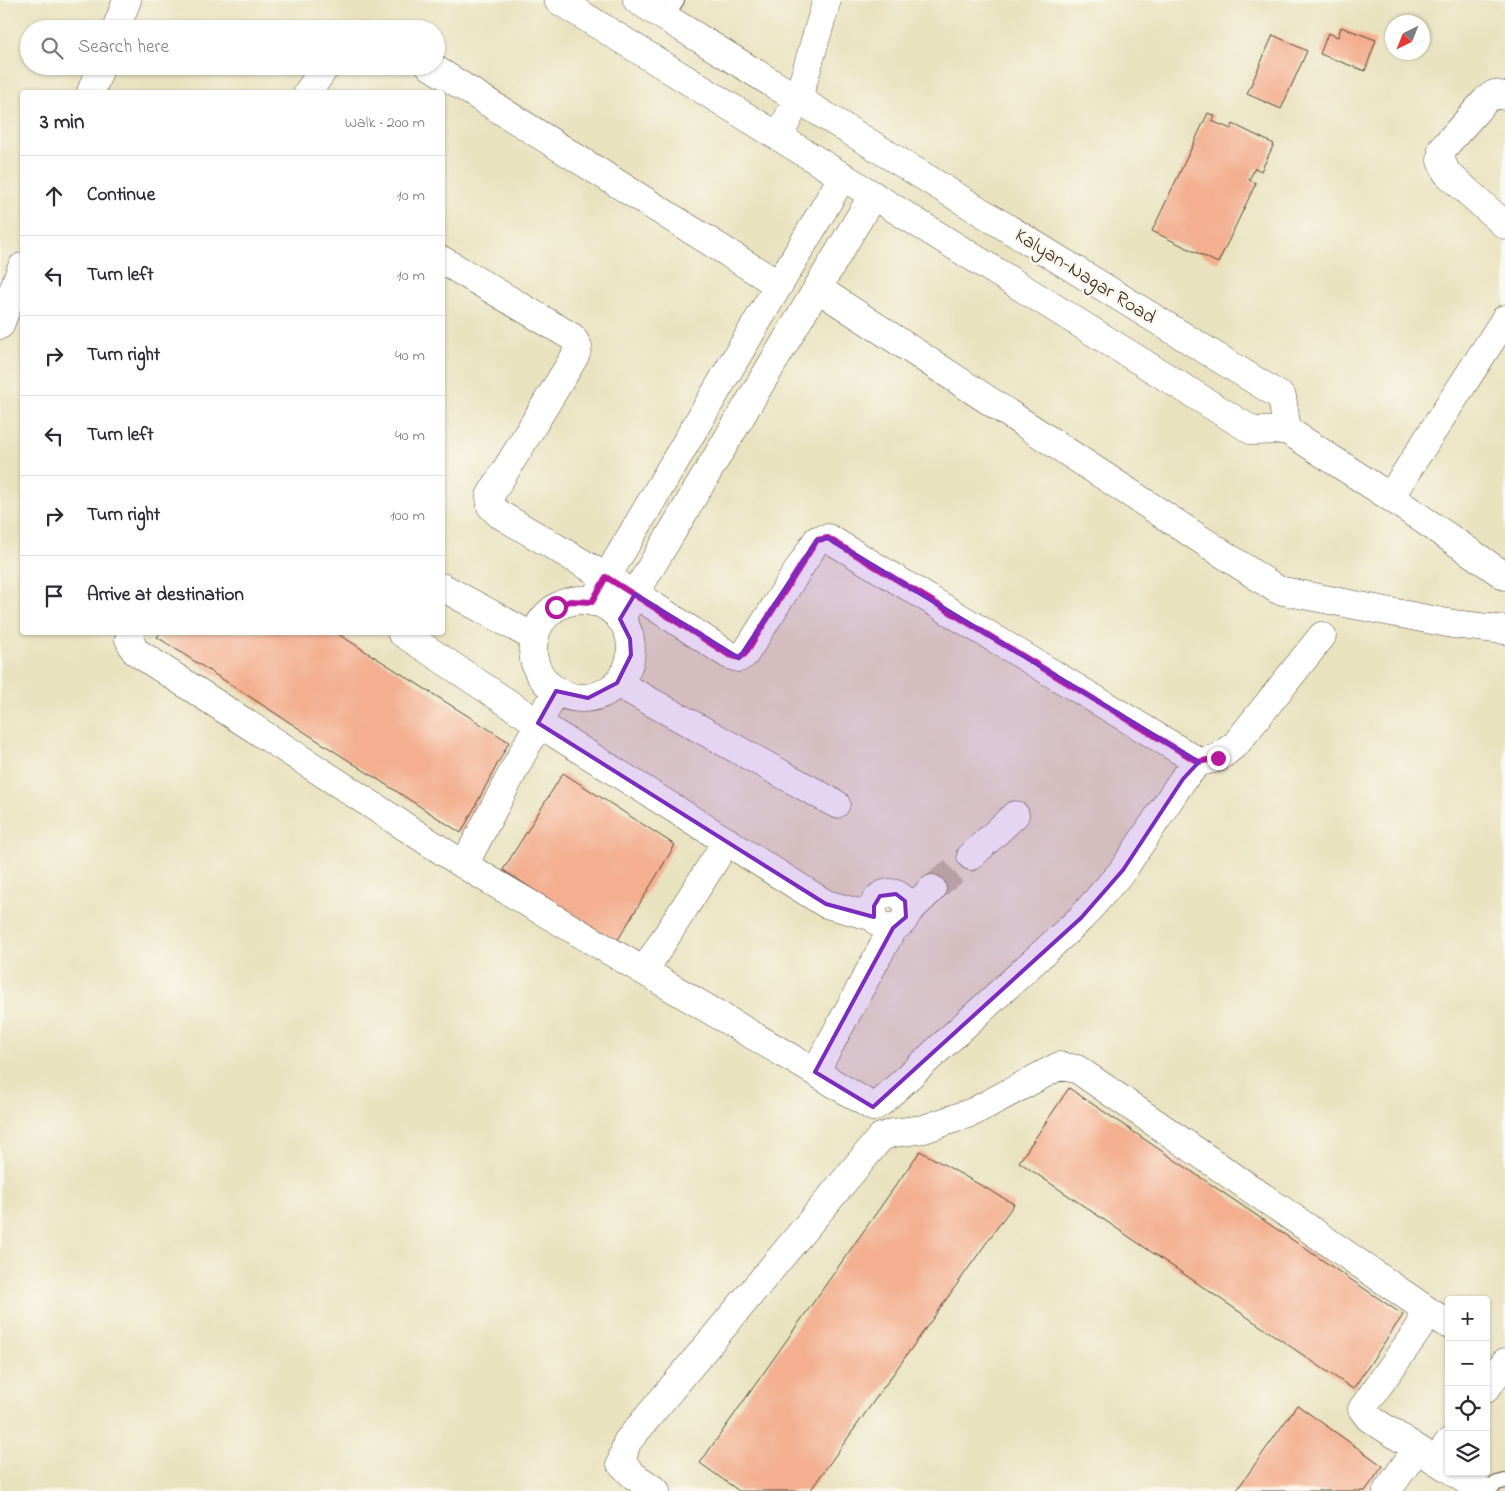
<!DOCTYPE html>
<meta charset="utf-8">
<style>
:root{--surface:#fff;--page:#f7f7f7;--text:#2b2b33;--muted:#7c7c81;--line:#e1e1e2}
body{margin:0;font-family:"Indie Flower",sans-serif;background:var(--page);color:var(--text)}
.controls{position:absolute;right:15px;bottom:15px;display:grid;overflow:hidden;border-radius:5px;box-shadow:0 1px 4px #0004}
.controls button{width:45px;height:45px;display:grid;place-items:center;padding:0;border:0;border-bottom:1px solid var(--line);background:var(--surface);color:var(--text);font:25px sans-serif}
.compass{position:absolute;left:1385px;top:15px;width:45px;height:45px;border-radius:50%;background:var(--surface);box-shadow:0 1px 4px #0004;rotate:223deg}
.stop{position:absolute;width:15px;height:15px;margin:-11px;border:4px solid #b5179e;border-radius:50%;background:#fff}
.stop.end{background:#b5179e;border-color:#fff;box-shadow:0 1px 5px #0008}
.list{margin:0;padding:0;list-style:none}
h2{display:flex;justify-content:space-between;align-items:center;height:65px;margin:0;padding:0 20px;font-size:21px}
h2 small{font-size:16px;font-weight:400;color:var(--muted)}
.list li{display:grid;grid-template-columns:32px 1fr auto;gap:15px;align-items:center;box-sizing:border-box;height:80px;padding:0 20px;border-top:1px solid var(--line)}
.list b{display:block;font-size:19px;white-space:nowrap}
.list em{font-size:16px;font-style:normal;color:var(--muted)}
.icon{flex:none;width:28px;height:28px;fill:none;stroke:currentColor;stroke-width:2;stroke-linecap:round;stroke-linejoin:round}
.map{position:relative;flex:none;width:1505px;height:1491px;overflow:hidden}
.search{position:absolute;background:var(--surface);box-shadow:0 1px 4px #0004;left:20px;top:20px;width:425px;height:55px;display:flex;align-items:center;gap:12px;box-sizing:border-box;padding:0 18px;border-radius:28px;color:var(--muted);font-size:19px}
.panel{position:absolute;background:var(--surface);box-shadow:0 1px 4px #0004;left:20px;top:90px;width:425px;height:545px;border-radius:5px}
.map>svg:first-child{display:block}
.building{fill:#f3af90}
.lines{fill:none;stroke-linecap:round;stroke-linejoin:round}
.minor-tunnel{stroke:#c6bd9f;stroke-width:28;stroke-dasharray:28 14;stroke-linecap:butt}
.service-casing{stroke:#554636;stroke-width:16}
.minor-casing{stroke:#554636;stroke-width:29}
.trunk-casing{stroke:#554636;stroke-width:29}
.service{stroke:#fff;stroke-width:14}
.minor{stroke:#fff;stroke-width:28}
.trunk{stroke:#fff;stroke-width:28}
.route{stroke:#b5179e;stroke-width:6}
.marked{fill:#7b2cbf;fill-opacity:0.2;stroke:#7b2cbf;stroke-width:4;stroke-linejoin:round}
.labels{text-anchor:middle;stroke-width:4.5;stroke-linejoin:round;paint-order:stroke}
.street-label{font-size:20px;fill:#3b2a1e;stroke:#fbf7ec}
</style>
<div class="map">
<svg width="1505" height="1491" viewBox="0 0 1505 1491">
<rect width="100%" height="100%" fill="#fbf7ec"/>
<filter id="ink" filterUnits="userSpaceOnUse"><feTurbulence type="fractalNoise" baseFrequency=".02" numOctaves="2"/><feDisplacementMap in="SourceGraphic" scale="10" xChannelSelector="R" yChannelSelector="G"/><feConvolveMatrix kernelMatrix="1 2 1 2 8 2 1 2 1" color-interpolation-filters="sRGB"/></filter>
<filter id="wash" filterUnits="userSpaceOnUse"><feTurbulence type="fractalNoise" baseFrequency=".0096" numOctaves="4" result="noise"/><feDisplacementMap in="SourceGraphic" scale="20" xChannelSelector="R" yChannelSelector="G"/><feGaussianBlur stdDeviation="1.12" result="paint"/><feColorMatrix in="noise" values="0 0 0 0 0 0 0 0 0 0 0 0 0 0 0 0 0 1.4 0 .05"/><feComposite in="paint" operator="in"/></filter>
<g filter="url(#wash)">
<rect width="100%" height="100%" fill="#e9e2bf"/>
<g id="blocks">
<path class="building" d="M1341,27L1376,40L1365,71L1320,54L1328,33L1338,37Z
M1273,35L1307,51L1281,109L1247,94Z
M1208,113L1215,116L1212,121L1231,129L1233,124L1274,144L1261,171L1255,168L1249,180L1256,183L1218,263L1152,231Z
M161,632H335L509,742L461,833L157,637Z
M563,773L675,845L616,943L503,870Z
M1069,1088L1403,1315L1353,1389L1019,1162Z
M920,1151L1014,1204L810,1491H739L700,1463Z
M1297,1405L1383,1466L1365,1491H1236Z"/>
</g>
</g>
<g filter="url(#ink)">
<use href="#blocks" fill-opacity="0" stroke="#554636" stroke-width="1"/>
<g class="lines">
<path class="minor-tunnel" d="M932,889L971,856"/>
<defs>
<path id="service" d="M665,18L677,0
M1486,1491L1497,1483L1505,1481"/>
<path id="minor" d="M116,29L127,0
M430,66L779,285
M91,92L101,66
M308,92L326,66
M1505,96L1494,94L1486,100L1442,149L1441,161L1447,173L1505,225
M779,136L798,99L827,0
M442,260L572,337L578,347L575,356L490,496L491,506L499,514L635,594L729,655L739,658L745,654L817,540L828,538L1199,762
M817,288L1278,590L1453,624L1505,630
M0,325L22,267
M1390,497L1505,319
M442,587L535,638
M533 649a49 49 0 1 1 98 0a49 49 0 1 1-98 0Z
M592,602L843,176
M620,619L873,195
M131,632L129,639L135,651L464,865L815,1072L893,928
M401,632L538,723L826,904L874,917
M617,683L836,804
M971,856L1015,815
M464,865L547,707
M873 910a17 17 0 1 1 34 0a17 17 0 1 1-34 0Z
M908,912L932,889
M644,971L727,841
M815,1072L873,1107L880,1103L1081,918L1123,870L1183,779L1199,762L1218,758L1236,744L1322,636
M1421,1306L1449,1325
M1486,1389L1505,1362
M1436,1460L1449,1442
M1454,1472L1481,1491
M656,1491L634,1476L621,1463L627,1442L881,1137L893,1133L924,1129L973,1112L1059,1066L1077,1069L1421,1306L1423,1318L1420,1327L1362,1409L1369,1418L1449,1469
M1387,1491L1417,1449"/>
<path id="trunk" d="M558,0L1253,431L1287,430
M637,0L1282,397L1287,430L1390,497L1505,576"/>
</defs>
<use href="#service" class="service-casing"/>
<use href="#minor" class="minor-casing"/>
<use href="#trunk" class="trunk-casing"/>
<use href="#service" class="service"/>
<use href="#minor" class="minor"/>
<use href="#trunk" class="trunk"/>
</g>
</g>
<g class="lines" filter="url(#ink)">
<path class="route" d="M556,607L570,601L592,602L606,577L729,655L739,658L745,654L817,540L828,538L1198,762L1218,758"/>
</g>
<path class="marked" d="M828,538L1199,762L1183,779L1123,870L1081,918L873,1107L815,1072L893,928L906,917L905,901L896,894L880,896L874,906V917L826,904L538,723L556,691L588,698L617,683L631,655L630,639L620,619L635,594L739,658L817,540Z"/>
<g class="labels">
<g class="street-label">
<text transform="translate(1086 275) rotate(32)" y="7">Kalyan-Nagar Road</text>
</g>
</g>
</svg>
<div class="controls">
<button>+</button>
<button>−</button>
<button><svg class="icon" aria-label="locate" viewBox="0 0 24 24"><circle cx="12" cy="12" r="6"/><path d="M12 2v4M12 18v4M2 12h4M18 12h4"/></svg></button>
<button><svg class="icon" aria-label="layers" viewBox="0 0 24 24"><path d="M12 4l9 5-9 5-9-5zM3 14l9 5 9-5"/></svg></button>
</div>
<svg class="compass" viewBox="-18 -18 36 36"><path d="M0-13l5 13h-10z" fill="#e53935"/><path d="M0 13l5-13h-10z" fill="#7c7c81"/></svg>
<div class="stop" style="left:556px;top:607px"></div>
<div class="stop end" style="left:1218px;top:758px"></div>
<div class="search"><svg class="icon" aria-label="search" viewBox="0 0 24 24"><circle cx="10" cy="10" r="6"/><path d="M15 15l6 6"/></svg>Search here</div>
<section class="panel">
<h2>3 min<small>Walk · 200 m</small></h2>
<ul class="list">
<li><svg class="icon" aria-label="ahead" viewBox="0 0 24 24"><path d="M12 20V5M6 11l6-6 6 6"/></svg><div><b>Continue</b></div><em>10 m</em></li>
<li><svg class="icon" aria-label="left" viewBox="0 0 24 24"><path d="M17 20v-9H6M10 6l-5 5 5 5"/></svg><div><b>Turn left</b></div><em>10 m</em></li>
<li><svg class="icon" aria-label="right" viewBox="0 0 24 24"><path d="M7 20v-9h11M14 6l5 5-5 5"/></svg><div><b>Turn right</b></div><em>40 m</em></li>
<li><svg class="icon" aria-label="left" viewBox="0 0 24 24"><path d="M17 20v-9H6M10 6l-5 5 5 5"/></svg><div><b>Turn left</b></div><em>40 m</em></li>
<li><svg class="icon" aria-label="right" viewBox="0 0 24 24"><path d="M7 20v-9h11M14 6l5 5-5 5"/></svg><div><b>Turn right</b></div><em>100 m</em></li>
<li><svg class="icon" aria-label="arrive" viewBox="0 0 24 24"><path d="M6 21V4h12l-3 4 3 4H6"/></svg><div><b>Arrive at destination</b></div></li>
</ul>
</section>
</div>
